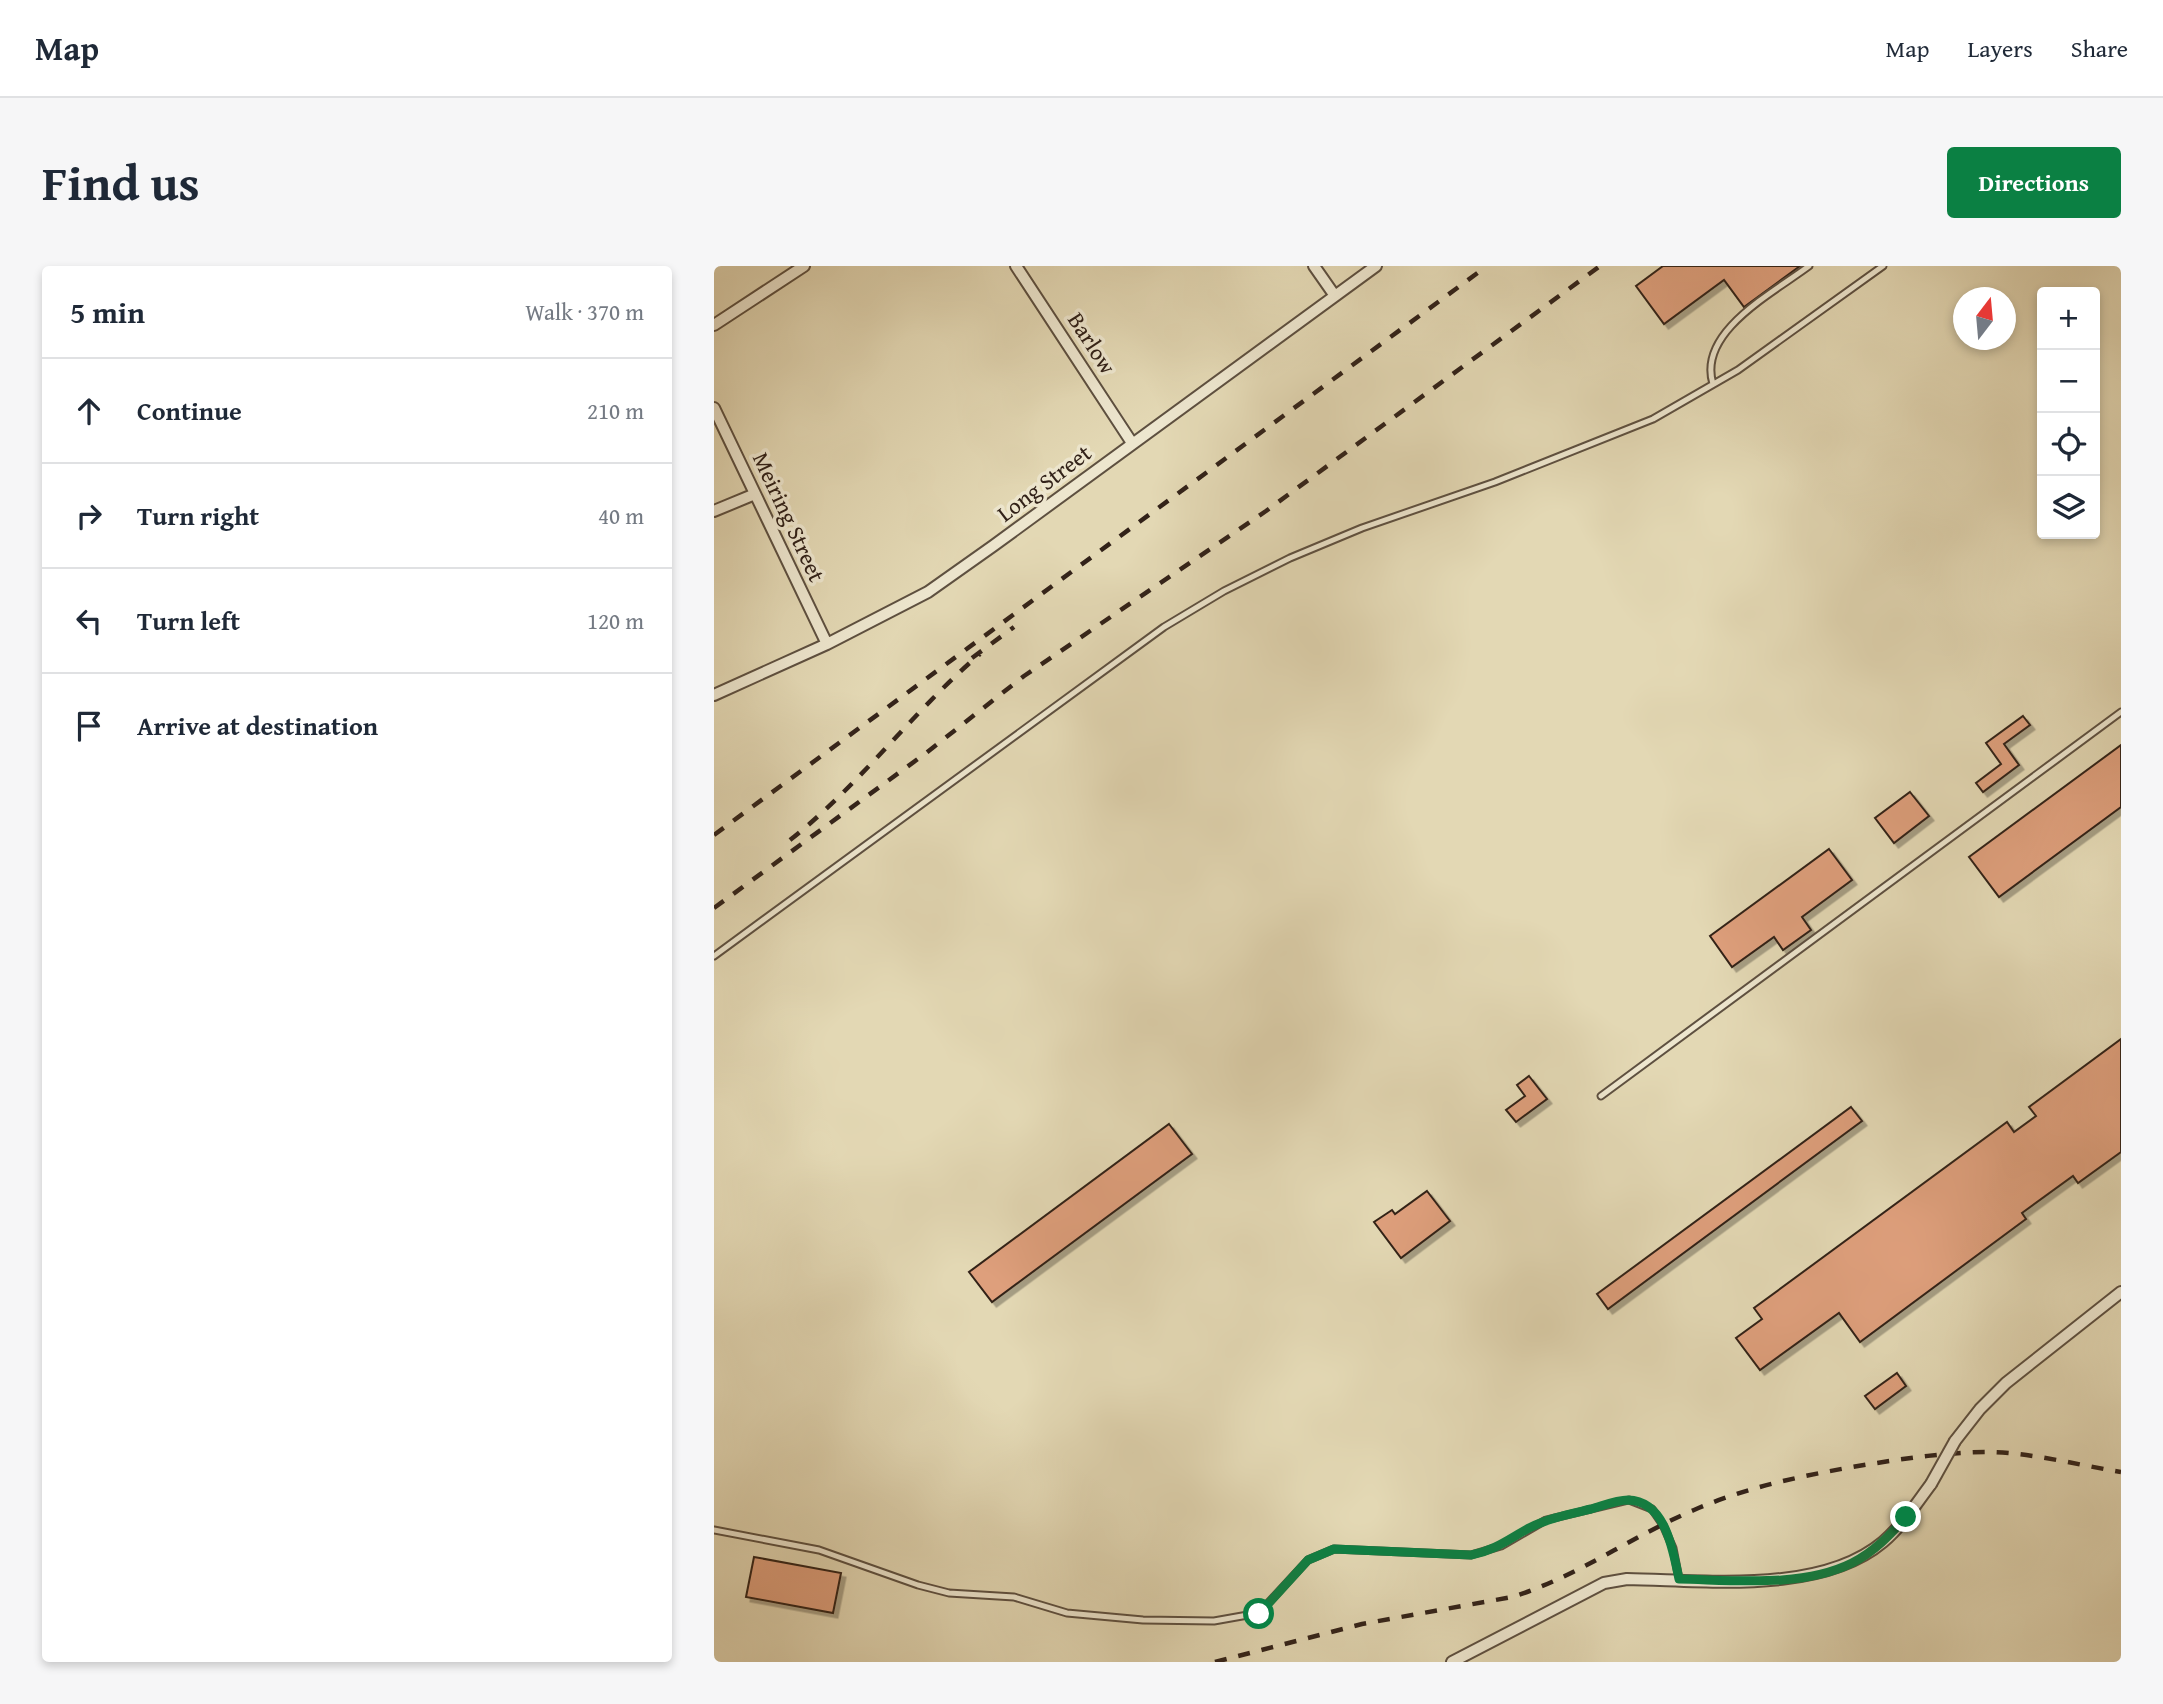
<!DOCTYPE html>
<meta charset="utf-8">
<style>
:root{--surface:#fff;--page:#f6f6f7;--text:#1f2937;--muted:#747a83;--line:#e0e1e3;--accent:#0b8043}
body{margin:0;font-family:"Gentium Book Plus",serif;background:var(--page);color:var(--text)}
.controls{position:absolute;right:21px;top:21px;display:grid;overflow:hidden;border-radius:7px;box-shadow:0 4px 10px #0003}
.controls button{width:63px;height:63px;display:grid;place-items:center;padding:0;border:0;border-bottom:2px solid var(--line);background:var(--surface);color:var(--text);font:35px sans-serif}
.compass{position:absolute;left:1239px;top:21px;width:63px;height:63px;border-radius:50%;background:var(--surface);box-shadow:0 4px 10px #0003;rotate:16deg}
.stop{position:absolute;width:21px;height:21px;margin:-16px;border:5px solid #0b8043;border-radius:50%;background:#fff}
.stop.end{background:#0b8043;border-color:#fff;box-shadow:0 2px 7px #0008}
.list{margin:0;padding:0;list-style:none}
h2{display:flex;justify-content:space-between;align-items:center;height:91px;margin:0;padding:0 28px;font-size:30px}
h2 small{font-size:23px;font-weight:400;color:var(--muted)}
.list li{display:grid;grid-template-columns:46px 1fr auto;gap:21px;align-items:center;box-sizing:border-box;height:105px;padding:0 28px;border-top:2px solid var(--line)}
.list b{display:block;font-size:26px;white-space:nowrap}
.list em{font-size:23px;font-style:normal;color:var(--muted)}
.icon{flex:none;width:38px;height:38px;fill:none;stroke:currentColor;stroke-width:2;stroke-linecap:round;stroke-linejoin:round}
.map{position:relative;flex:none;width:1407px;height:1396px;overflow:hidden;border-radius:7px}
header{display:flex;align-items:center;gap:42px;box-sizing:border-box;height:98px;padding:0 35px;background:var(--surface);border-bottom:2px solid var(--line)}
header strong{font-size:33px}
nav{display:flex;gap:38px;margin-inline-start:auto;font-size:24px}
.intro{display:flex;align-items:center;justify-content:space-between;box-sizing:border-box;height:168px;padding:0 42px}
h1{margin:0;font-size:49px}
.button{padding:18px 32px;border-radius:7px;background:var(--accent);color:#fff;font-size:24px;font-weight:700}
main{display:flex;gap:42px;padding:0 42px}
aside{flex:1;background:var(--surface);border-radius:7px;box-shadow:0 4px 10px #0003}
.map>svg:first-child{display:block}
.building{fill:#de9f7c;stroke:#322219;stroke-width:2;filter:url(#shadow)}
.lines{fill:none;stroke-linecap:round;stroke-linejoin:round}
.lane-casing{stroke:#5e5040;stroke-width:9}
.street-casing{stroke:#5e5040;stroke-width:14}
.lane{stroke:#ede6ce;stroke-width:5}
.street{stroke:#ede6ce;stroke-width:10}
.rail{stroke:#322219;stroke-width:4.5;stroke-dasharray:12 12;stroke-linecap:butt}
.street-bridge-casing{stroke:#5e5040;stroke-width:14;stroke-linecap:butt}
.street-bridge{stroke:#ede6ce;stroke-width:10}
.route{stroke:#0b8043;stroke-width:9}
.labels{text-anchor:middle;stroke-width:7;stroke-linejoin:round;paint-order:stroke}
.street-label{font-size:23px;fill:#322219;stroke:#ede6ce}
</style>
<header>
<strong>Map</strong>
<nav><a>Map</a><a>Layers</a><a>Share</a></nav>
</header>
<div class="intro"><h1>Find us</h1><a class="button">Directions</a></div>
<main>
<aside>
<h2>5 min<small>Walk · 370 m</small></h2>
<ul class="list">
<li><svg class="icon" aria-label="ahead" viewBox="0 0 24 24"><path d="M12 20V5M6 11l6-6 6 6"/></svg><div><b>Continue</b></div><em>210 m</em></li>
<li><svg class="icon" aria-label="right" viewBox="0 0 24 24"><path d="M7 20v-9h11M14 6l5 5-5 5"/></svg><div><b>Turn right</b></div><em>40 m</em></li>
<li><svg class="icon" aria-label="left" viewBox="0 0 24 24"><path d="M17 20v-9H6M10 6l-5 5 5 5"/></svg><div><b>Turn left</b></div><em>120 m</em></li>
<li><svg class="icon" aria-label="arrive" viewBox="0 0 24 24"><path d="M6 21V4h12l-3 4 3 4H6"/></svg><div><b>Arrive at destination</b></div></li>
</ul>
</aside>
<div class="map">
<svg width="1407" height="1396" viewBox="0 0 1407 1396">
<defs>
<filter id="shadow"><feDropShadow dx="4.5" dy="4.5" stdDeviation="0" flood-color="#0004"/></filter>
</defs>
<rect width="100%" height="100%" fill="#e3d8b4"/>
<filter id="stains"><feTurbulence type="fractalNoise" baseFrequency=".00286" numOctaves="4"/><feColorMatrix values="0 0 0 0 .2 0 0 0 0 .09 0 0 0 0 .02 0 0 0 .5 -.17"/></filter>
<radialGradient id="worn" r=".72"><stop offset=".6" stop-color="#630" stop-opacity="0"/><stop offset="1" stop-color="#630" stop-opacity=".3"/></radialGradient>
<path class="building" d="M949,0H1086L1030,41L1010,14L950,58L922,20Z
M1309,450L1316,459L1290,478L1305,499L1269,526L1262,517L1287,498L1272,477Z
M1407,479V541L1285,631L1255,591Z
M1196,526L1215,550L1180,577L1161,552Z
M1115,583L1138,614L1088,651L1097,664L1069,684L1060,671L1018,701L996,670Z
M1407,773V886L1364,917L1359,910L1308,947L1312,953L1146,1076L1125,1047L1046,1104L1022,1072L1048,1053L1040,1042L1293,856L1300,866L1322,850L1315,841Z
M815,810L833,833L802,856L792,844L811,830L803,819Z
M1137,841L1148,855L894,1043L883,1028Z
M455,858L478,888L278,1036L255,1006Z
M713,925L736,955L687,992L660,956L678,944L681,948Z
M1183,1107L1192,1120L1161,1143L1151,1130Z
M40,1291L127,1307L119,1347L32,1331Z"/>
<g class="lines">
<defs>
<path id="lane" d="M999,118C983,66 1059,27 1095,0
M0,690L450,361L510,325L576,292L648,262L781,216L939,153L1024,104L1169,0
M887,830L1407,446
M0,1264L105,1284L204,1319L235,1327L300,1331L353,1347L429,1354L500,1355L545,1347L594,1294L620,1283L757,1289L787,1280L832,1254L915,1234L938,1243L949,1259L959,1282L965,1313"/>
<path id="street" d="M302,0L418,177
M600,0L621,30
M0,59L90,0
M0,142L113,378
M0,245L41,228
M0,429L113,378L214,326L279,280L662,0
M1241,1175L1266,1143L1292,1117L1407,1026
M738,1396L890,1317L913,1313C990,1314 1106,1329 1169,1276C1188,1260 1202,1238 1217,1218"/>
</defs>
<use href="#lane" class="lane-casing"/>
<use href="#street" class="street-casing"/>
<use href="#lane" class="lane"/>
<use href="#street" class="street"/>
<path class="rail" d="M258,392L300,361
M0,569L773,0
M76,574C146,519 198,446 266,388
M0,642L212,487L310,410L552,245L886,0
M501,1396L648,1358L798,1331C863,1311 918,1270 980,1244C1033,1221 1087,1210 1144,1200C1187,1193 1232,1186 1276,1186C1319,1187 1364,1199 1407,1206"/>
<defs>
<path id="street-bridge" d="M1217,1218L1241,1175"/>
</defs>
<use href="#street-bridge" class="street-bridge-casing"/>
<use href="#street-bridge" class="street-bridge"/>
</g>
<g class="lines">
<path class="route" d="M545,1348L594,1294L620,1283L757,1289C780,1285 795,1273 815,1262C835,1252 856,1248 877,1243C888,1240 902,1234 914,1234C952,1235 959,1285 965,1313C1019,1314 1088,1322 1138,1297C1160,1286 1176,1269 1192,1251"/>
</g>
<g class="labels">
<g class="street-label">
<text transform="translate(378 77) rotate(57)" y="8">Barlow</text>
<text transform="translate(330 217) rotate(-37)" y="8">Long Street</text>
<text transform="translate(75 251) rotate(65)" y="8">Meiring Street</text>
</g>
</g>
<rect width="100%" height="100%" filter="url(#stains)"/>
<rect width="100%" height="100%" fill="url(#worn)"/>
</svg>
<div class="controls">
<button>+</button>
<button>−</button>
<button><svg class="icon" aria-label="locate" viewBox="0 0 24 24"><circle cx="12" cy="12" r="6"/><path d="M12 2v4M12 18v4M2 12h4M18 12h4"/></svg></button>
<button><svg class="icon" aria-label="layers" viewBox="0 0 24 24"><path d="M12 4l9 5-9 5-9-5zM3 14l9 5 9-5"/></svg></button>
</div>
<svg class="compass" viewBox="-18 -18 36 36"><path d="M0-13l5 13h-10z" fill="#e53935"/><path d="M0 13l5-13h-10z" fill="#747a83"/></svg>
<div class="stop" style="left:545px;top:1348px"></div>
<div class="stop end" style="left:1192px;top:1251px"></div>
</div>
</main>
